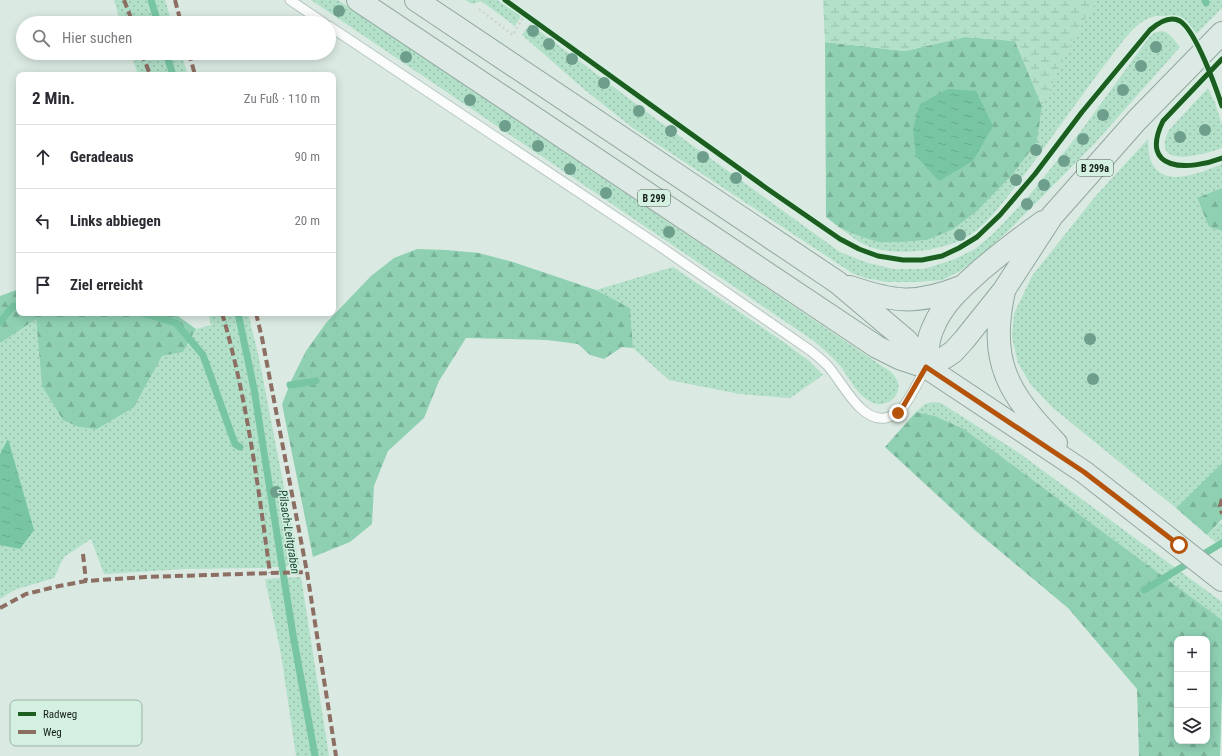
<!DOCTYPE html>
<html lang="de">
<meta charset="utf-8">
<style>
:root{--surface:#fff;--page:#f2f2f3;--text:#2b2b33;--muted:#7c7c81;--line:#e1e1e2}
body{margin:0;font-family:"Roboto Condensed",sans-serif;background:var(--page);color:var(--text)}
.controls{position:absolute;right:12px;bottom:12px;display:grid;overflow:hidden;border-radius:8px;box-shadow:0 2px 10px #0003}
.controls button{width:36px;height:36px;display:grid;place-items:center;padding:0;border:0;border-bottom:1px solid var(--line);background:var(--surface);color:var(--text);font:20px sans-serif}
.stop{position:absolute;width:12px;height:12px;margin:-9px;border:3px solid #b45309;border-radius:50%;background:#fff}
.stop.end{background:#b45309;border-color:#fff;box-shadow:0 1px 4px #0008}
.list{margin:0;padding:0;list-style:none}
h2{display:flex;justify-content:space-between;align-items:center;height:52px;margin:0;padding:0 16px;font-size:17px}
h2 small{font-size:13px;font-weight:400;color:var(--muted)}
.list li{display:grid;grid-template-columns:26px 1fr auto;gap:12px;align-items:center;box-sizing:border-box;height:64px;padding:0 16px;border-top:1px solid var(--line)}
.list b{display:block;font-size:15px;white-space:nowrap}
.list em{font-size:13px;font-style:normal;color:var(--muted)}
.icon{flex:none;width:22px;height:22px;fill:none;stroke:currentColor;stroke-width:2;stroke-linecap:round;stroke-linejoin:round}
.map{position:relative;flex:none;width:1222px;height:756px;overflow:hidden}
.search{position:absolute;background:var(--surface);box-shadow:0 2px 10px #0003;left:16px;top:16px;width:320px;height:44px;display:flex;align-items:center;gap:10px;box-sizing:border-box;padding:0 14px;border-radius:22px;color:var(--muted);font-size:15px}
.panel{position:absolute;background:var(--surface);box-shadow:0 2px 10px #0003;left:16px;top:72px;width:320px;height:244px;border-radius:8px}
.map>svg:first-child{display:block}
.grass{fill:url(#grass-dots)}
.forest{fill:url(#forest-firs);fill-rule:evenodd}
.wetland{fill:url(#wetland-marsh)}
.water{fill:url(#water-ripples)}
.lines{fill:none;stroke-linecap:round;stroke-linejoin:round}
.stream{stroke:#77c5a3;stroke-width:7}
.service-casing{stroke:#b7c4bd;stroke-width:11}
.primary-casing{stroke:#91a89e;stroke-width:24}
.path{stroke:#ced3d0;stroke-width:2.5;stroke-dasharray:2 3;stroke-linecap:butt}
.service{stroke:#f9fcfb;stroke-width:9}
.primary{stroke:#dde9e4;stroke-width:22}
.quiet{stroke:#8d6e63;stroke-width:4;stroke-dasharray:8 4;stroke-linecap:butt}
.cycleway-casing{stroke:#d4f0e1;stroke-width:8}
.cycleway{stroke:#1b5e20;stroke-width:5}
.tree{fill:#6d9f8c}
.route{stroke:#b45309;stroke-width:5}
.labels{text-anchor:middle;stroke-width:3;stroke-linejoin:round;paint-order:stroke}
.shield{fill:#d4f0e1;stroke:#4e5e56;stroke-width:1}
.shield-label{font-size:10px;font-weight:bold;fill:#151f1a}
.water-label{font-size:12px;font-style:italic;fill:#194532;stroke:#d4f0e1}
.key{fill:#d4f0e1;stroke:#9bb1a5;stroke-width:1}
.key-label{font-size:11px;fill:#151f1a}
</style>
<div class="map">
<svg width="1222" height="756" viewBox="0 0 1222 756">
<defs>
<pattern id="grass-dots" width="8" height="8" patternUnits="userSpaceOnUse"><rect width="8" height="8" fill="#b2e0c9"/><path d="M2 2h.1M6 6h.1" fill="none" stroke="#98c0ac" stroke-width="1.8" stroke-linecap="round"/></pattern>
<pattern id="forest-firs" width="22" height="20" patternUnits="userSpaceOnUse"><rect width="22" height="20" fill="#8fd0b3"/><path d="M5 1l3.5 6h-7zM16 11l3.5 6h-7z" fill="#7ab299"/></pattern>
<pattern id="wetland-marsh" width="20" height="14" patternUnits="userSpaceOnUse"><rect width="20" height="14" fill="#b2e0c9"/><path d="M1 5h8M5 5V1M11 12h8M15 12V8" fill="none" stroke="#98c0ac"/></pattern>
<pattern id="water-ripples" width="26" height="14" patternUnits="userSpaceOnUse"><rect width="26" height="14" fill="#77c5a3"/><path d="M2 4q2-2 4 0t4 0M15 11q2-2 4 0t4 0" fill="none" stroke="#66a98c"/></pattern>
</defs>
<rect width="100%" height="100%" fill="#daeae2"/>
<path class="grass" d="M114,0H165L172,23H121Z
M311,0H338L882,366C887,369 892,372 896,378C905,394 887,410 871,402C857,395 850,379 841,367C833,357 823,349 814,341Z
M465,0H497L521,16L515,26L481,1L472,4Z
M1097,0H1222V8L1192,38C1184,30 1176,17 1164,16C1141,13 1125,39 1113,54C1081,95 1052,138 1021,179C1007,197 986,227 965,238C939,252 893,257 865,245C856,241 848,233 840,228L859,236L878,242H902L927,240L952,230L977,211L1012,175L1037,142L1042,106L1073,39Z
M530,24L660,122L840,252L868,263L894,269H924L955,259L975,249L994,233L1027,198L1081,131L1150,36C1165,25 1170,35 1180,47L1095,143L1009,230L978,258L960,271L942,280L917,282H887L865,278L852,273L633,128L585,90L522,35Z
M131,53H181L188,75H138Z
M1208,88L1215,103L1222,125V148C1203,155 1149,170 1169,130Z
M1148,139C1149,146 1148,155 1151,161C1163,190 1202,172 1222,164V188L1197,199L1209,227L1222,231V463L1176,508L1053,408L1031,385L1018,363L1012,337L1014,314L1032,276L1094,198Z
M673,267L785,343L808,360L823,375L790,398L740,394L669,380L633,348L630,308L596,290Z
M208,313H248L259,358L299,565L262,568L185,569L104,574L91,539L64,557L54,578L14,590L0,599V342L36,318L42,386L134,407L162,356L183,352L196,329L211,325Z
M933,402L941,403L1019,453L1222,602V620L964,429L935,416L916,412L925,404Z
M1220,522L1222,524V548L1207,535Z
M301,577L329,756H296L281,654L265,579Z"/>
<path class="forest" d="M965,37L1015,41L1042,106L1037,142L1012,175L977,211L952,230L927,240L902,242H878L859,236L840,228L826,217L825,42L905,51Z
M1222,188V231L1209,227L1197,198Z
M417,249L446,250L479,253L513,262L596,290L630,308L633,348L622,347L604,359L590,355L578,344L547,340L466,338L439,381L424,418L388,451L374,486L372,524L350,542L313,557L282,404L292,379L306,351L326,323L371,276L394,258Z
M19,289V313H174L196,329L183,352L162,356L134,407L97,429L79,427L63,420L42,386L36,319L0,343V296Z
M916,412L935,416L964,429L1222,620V693L1220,756H1139L1137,689L1068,608L976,531L885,447ZM1177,639H1207V741H1177Z
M1222,463V519L1207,535L1176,508Z"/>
<path class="wetland" d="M823,0H1097L1073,39L1042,106L1015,41L965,37L905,51L825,42Z"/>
<path class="water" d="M948,89L976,91L993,126L973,161L939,181L916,156L913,129L920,104Z
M8,439L34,530L20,549L0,545V454Z"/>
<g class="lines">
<path class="stream" d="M151,0L158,23
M1205,0L1206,3
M166,53L173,75
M142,313L176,323L203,355L235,444L240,447
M238,313L254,389L293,635L315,756
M0,322L13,306H19
M290,385L316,381
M1144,590L1222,543"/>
<defs>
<path id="service" d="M290,0L324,23
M329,26L658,245L811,351C816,355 822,360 827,365C842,381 860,422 885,418C890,417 895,415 899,412C909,402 919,380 926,367"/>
<path id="primary" d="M358,0L877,347L899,358L926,367L1084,472L1222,580
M416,0L837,282L907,341L926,367
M850,287C894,302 916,305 961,287
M1004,291C988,362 1008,393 1056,443
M926,367L944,358L953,352L964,340L1004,290L1052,216L1137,120L1222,33
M926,367C927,354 927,340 933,328C943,303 962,287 982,269C1002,252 1022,237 1043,222"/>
</defs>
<use href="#service" class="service-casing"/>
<use href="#primary" class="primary-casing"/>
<path class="path" d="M479,9L513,35L525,14"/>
<use href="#service" class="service"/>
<use href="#primary" class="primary"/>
<path class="quiet" d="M124,0L133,23
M175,0L181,23
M142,53L150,75
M189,53L195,75
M222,313C247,398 258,486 270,573
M256,313L262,338L307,572L336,756
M1222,499L1220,506L1222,514
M83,554L86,581
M0,608L26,594L59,586L86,581L145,577L307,572"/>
<defs>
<path id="cycleway" d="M505,0L769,190L840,239L859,249L878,256L903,260H922L942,256L959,248L977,237L1000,215L1035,174L1082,112L1150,30C1158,23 1169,15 1180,21C1196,31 1216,88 1222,106
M1222,59L1163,121C1138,172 1189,171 1222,158"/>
</defs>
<use href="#cycleway" class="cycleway-casing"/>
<use href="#cycleway" class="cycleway"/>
</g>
<g class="tree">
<circle cx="339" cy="11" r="6"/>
<circle cx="533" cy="31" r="6"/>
<circle cx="549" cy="44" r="6"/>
<circle cx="1156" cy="47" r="6"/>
<circle cx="406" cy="57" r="6"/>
<circle cx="572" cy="59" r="6"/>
<circle cx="1141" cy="66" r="6"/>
<circle cx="604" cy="83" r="6"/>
<circle cx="1123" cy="90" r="6"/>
<circle cx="470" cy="100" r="6"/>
<circle cx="639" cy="111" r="6"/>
<circle cx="1103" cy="115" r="6"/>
<circle cx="505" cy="126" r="6"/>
<circle cx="1205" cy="130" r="6"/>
<circle cx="671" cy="131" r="6"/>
<circle cx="1180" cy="137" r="6"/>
<circle cx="1083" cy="139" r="6"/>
<circle cx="538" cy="146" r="6"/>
<circle cx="1036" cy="150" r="6"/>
<circle cx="703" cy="157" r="6"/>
<circle cx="1064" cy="161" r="6"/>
<circle cx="570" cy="169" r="6"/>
<circle cx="736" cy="178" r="6"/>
<circle cx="1016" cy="180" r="6"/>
<circle cx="1044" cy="185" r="6"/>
<circle cx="606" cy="193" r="6"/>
<circle cx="1027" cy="204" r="6"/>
<circle cx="669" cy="232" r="6"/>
<circle cx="960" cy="235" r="6"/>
<circle cx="1090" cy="339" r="6"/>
<circle cx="1093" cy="379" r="6"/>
<circle cx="276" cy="492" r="6"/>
</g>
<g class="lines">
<path class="route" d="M898,413L904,405L926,367L1084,472L1179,545"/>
</g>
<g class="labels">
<g class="shield">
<rect x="1077" y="160" width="36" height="16" rx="3"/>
<rect x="638" y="190" width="32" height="16" rx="3"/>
</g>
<g class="shield-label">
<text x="1095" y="172">B 299a</text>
<text x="654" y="202">B 299</text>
</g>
<g class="water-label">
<text transform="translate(289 532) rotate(81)" y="4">Pilsach-Leitgraben</text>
</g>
</g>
<rect x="10" y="700" width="132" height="46" rx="6" class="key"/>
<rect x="18" y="712" width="18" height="4" fill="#1b5e20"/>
<rect x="18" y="730" width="18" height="4" fill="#8d6e63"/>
<g class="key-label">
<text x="43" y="718">Radweg</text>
<text x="43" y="736">Weg</text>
</g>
</svg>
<div class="controls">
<button>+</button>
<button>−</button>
<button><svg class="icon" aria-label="layers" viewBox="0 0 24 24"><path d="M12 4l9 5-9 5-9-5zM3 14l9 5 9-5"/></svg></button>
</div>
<div class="stop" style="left:1179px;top:545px"></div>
<div class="stop end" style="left:898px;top:413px"></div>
<div class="search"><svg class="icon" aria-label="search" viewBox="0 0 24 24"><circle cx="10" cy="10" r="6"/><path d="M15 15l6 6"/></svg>Hier suchen</div>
<section class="panel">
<h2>2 Min.<small>Zu Fuß · 110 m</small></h2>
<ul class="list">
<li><svg class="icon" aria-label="ahead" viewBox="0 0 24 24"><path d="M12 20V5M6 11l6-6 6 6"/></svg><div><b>Geradeaus</b></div><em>90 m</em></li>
<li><svg class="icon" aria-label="left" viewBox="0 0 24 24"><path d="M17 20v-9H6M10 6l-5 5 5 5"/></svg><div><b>Links abbiegen</b></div><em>20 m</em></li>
<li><svg class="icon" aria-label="arrive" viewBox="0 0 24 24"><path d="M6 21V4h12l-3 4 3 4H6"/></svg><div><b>Ziel erreicht</b></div></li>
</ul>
</section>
</div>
